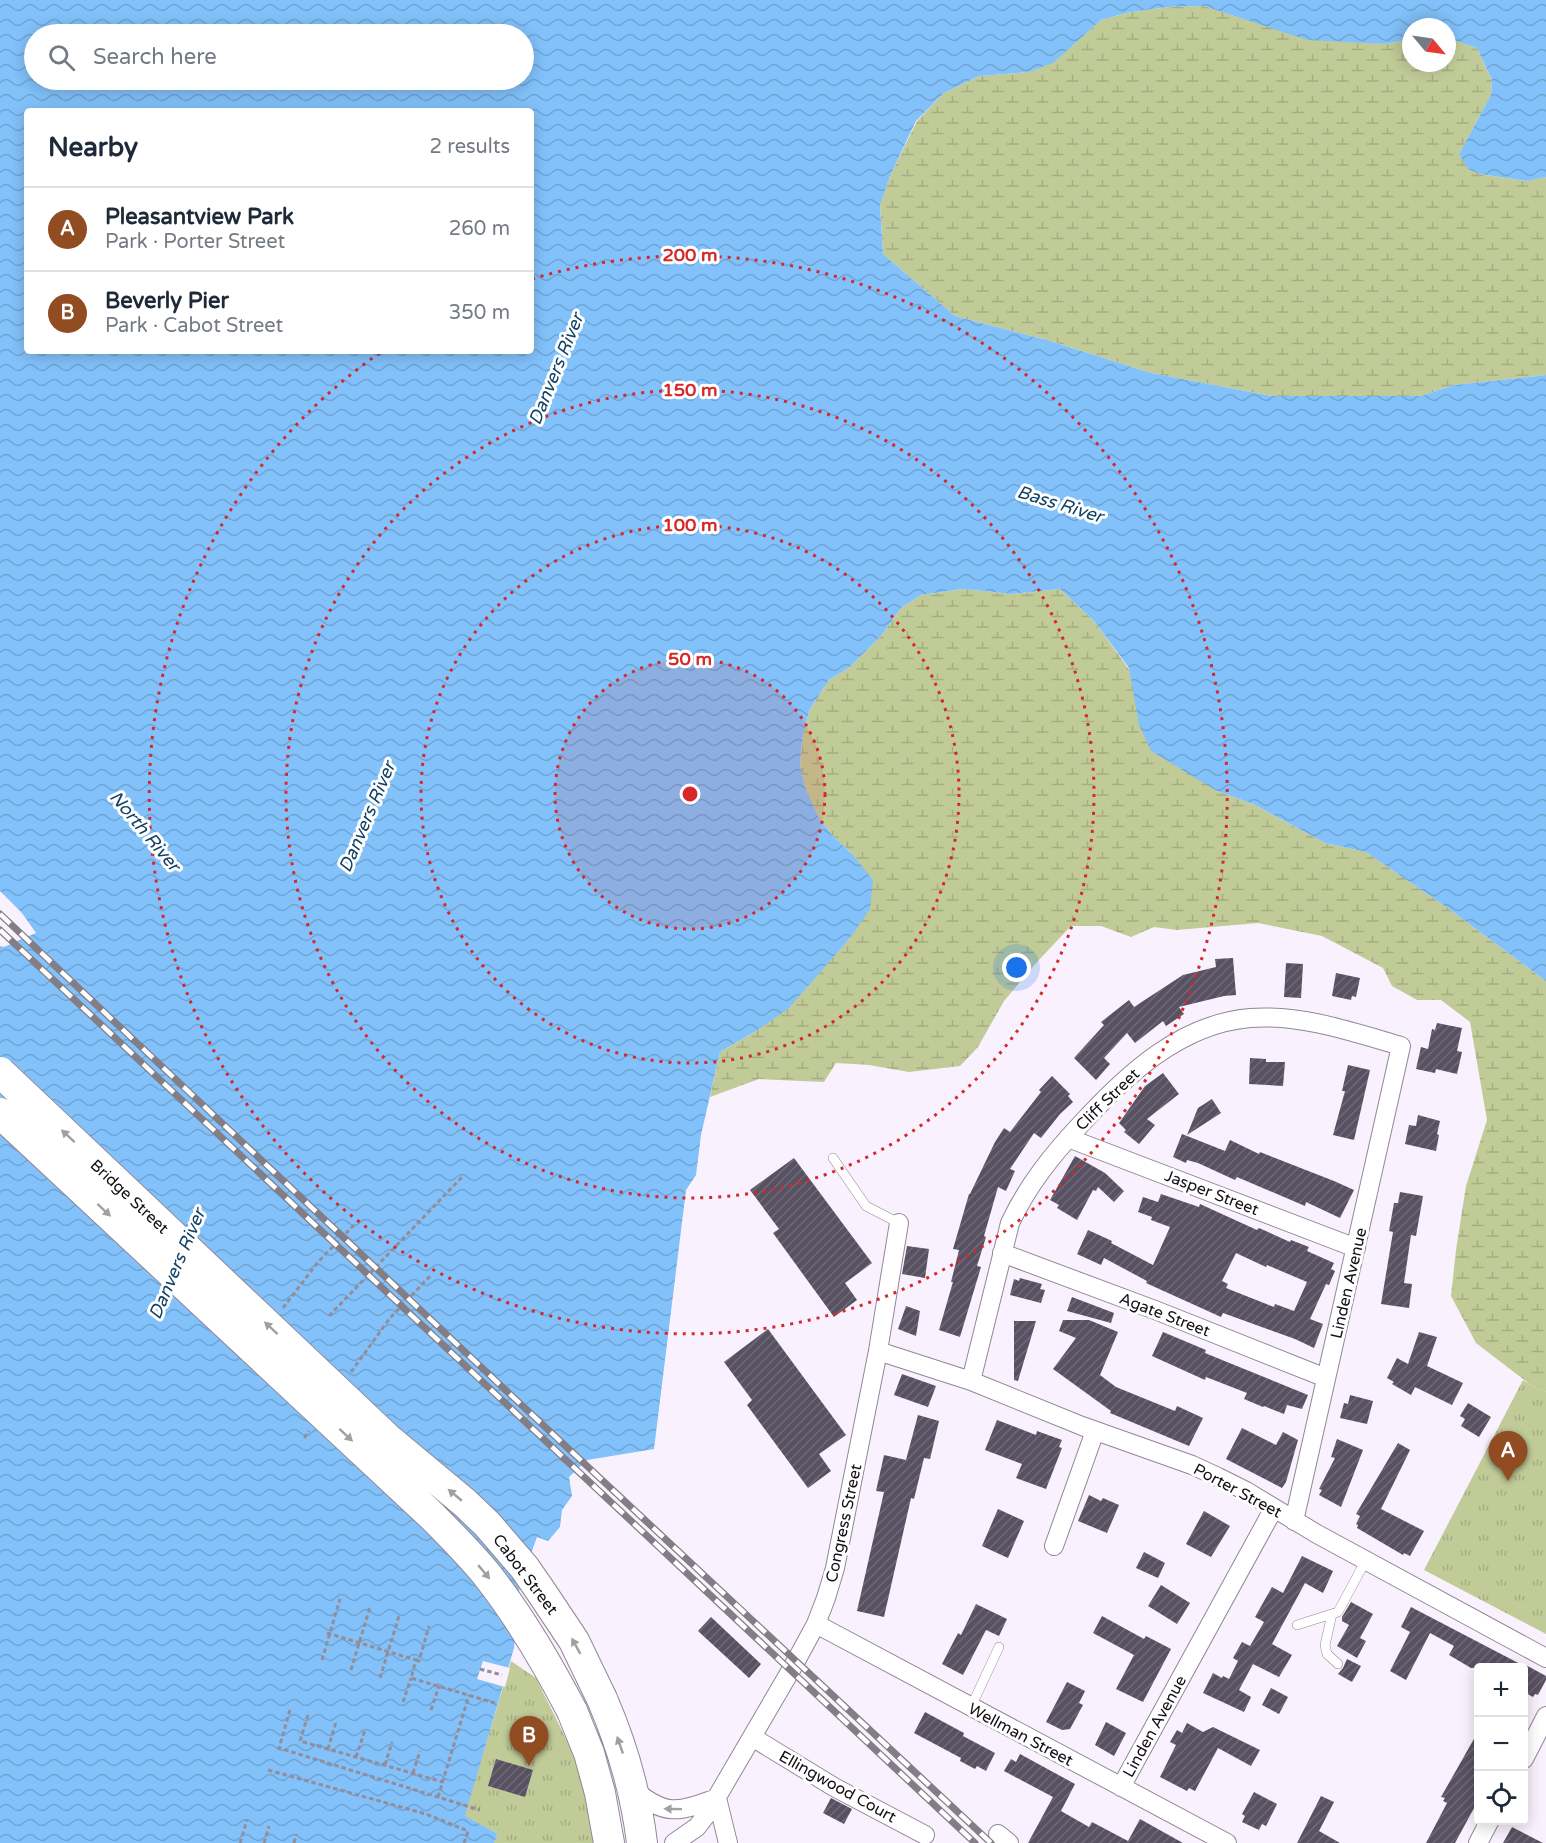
<!DOCTYPE html>
<meta charset="utf-8">
<style>
:root{--surface:#fff;--page:#f2f2f3;--text:#1f2937;--muted:#747a83;--line:#e0e1e3;--accent:#914c22}
body{margin:0;font-family:"Varela Round",sans-serif;background:var(--page);color:var(--text)}
.controls{position:absolute;right:18px;bottom:18px;display:grid;overflow:hidden;border-radius:6px;box-shadow:0 3px 15px #0003}
.controls button{width:54px;height:54px;display:grid;place-items:center;padding:0;border:0;border-bottom:2px solid var(--line);background:var(--surface);color:var(--text);font:30px sans-serif}
.compass{position:absolute;left:1402px;top:18px;width:54px;height:54px;border-radius:50%;background:var(--surface);box-shadow:0 3px 15px #0003;rotate:119deg}
.you{position:absolute;left:1017px;top:968px;width:21px;height:21px;margin:-15px;border:4px solid #fff;border-radius:50%;background:#1a73e8;box-shadow:0 0 0 9px #1a73e833}
.badge{display:grid;place-items:center;width:39px;height:39px;border-radius:50%;background:var(--accent);color:#fff;font-size:20px;font-weight:700}
.pin{position:absolute;translate:-50% -50px;filter:drop-shadow(0 2px 3px #0008)}
.pin::after{content:'';position:absolute;top:32px;width:21px;height:18px;background:inherit;clip-path:polygon(0 0,100% 0,50% 100%)}
.list{margin:0;padding:0;list-style:none}
h2{display:flex;justify-content:space-between;align-items:center;height:78px;margin:0;padding:0 24px;font-size:26px}
h2 small{font-size:20px;font-weight:400;color:var(--muted)}
.list li{display:grid;grid-template-columns:39px 1fr auto;gap:18px;align-items:center;box-sizing:border-box;height:84px;padding:0 24px;border-top:2px solid var(--line)}
.list b{display:block;font-size:22px;white-space:nowrap}
.list p{margin:0;font-size:20px;white-space:nowrap;color:var(--muted)}
.list em{font-size:20px;font-style:normal;color:var(--muted)}
.icon{flex:none;width:33px;height:33px;fill:none;stroke:currentColor;stroke-width:2;stroke-linecap:round;stroke-linejoin:round}
.map{position:relative;flex:none;width:1546px;height:1843px;overflow:hidden}
.search{position:absolute;background:var(--surface);box-shadow:0 3px 15px #0003;left:24px;top:24px;width:510px;height:66px;display:flex;align-items:center;gap:15px;box-sizing:border-box;padding:0 21px;border-radius:33px;color:var(--muted);font-size:22px}
.panel{position:absolute;background:var(--surface);box-shadow:0 3px 15px #0003;left:24px;top:108px;width:510px;height:246px;border-radius:6px}
.map>svg:first-child{display:block}
.grass{fill:url(#grass-tufts)}
.wetland{fill:url(#wetland-marsh)}
.water{fill:url(#water-waves);fill-rule:evenodd}
.pier{fill:#f9f1fd}
.building{fill:url(#building-hatch);fill-rule:evenodd}
.lines{fill:none;stroke-linecap:round;stroke-linejoin:round}
.service-casing{stroke:#928698;stroke-width:10}
.minor-casing{stroke:#928698;stroke-width:20}
.trunk-casing{stroke:#928698;stroke-width:32}
.path{stroke:#948d97;stroke-width:3;stroke-dasharray:4.5 3;stroke-linecap:butt}
.service{stroke:#fff;stroke-width:9}
.minor{stroke:#fff;stroke-width:18}
.trunk{stroke:#fff;stroke-width:30}
.rail-casing{stroke:#837d86;stroke-width:7}
.rail{stroke:#fff;stroke-width:4.5;stroke-dasharray:14;stroke-linecap:butt}
.trunk-bridge-casing{stroke:#928698;stroke-width:32;stroke-linecap:butt}
.trunk-bridge{stroke:#fff;stroke-width:30}
.oneway{fill:#a19fa1}
.ring{fill:none;stroke:#d62828;stroke-width:3;stroke-dasharray:3 6}
.labels{text-anchor:middle;stroke-width:6;stroke-linejoin:round;paint-order:stroke}
.street-label{font-size:16px;fill:#130f15;stroke:#fff}
.water-label{font-size:18px;font-style:italic;fill:#124165;stroke:#fff}
.centre{fill:#d62828;stroke:#fff;stroke-width:3}
.ring-label{font-size:18px;text-anchor:middle;font-weight:bold;fill:#d62828;stroke:#fff;stroke-width:6;stroke-linejoin:round;paint-order:stroke}
</style>
<div class="map">
<svg width="1546" height="1843" viewBox="0 0 1546 1843">
<defs>
<pattern id="grass-tufts" width="24" height="20" patternUnits="userSpaceOnUse" patternTransform="scale(1.5)"><rect width="24" height="20" fill="#c1cb98"/><path d="M3 7l-1-3M5 7V3M7 7l1-3M15 17l-1-3M17 17v-4M19 17l1-3" fill="none" stroke="#a5ad82"/></pattern>
<pattern id="wetland-marsh" width="20" height="14" patternUnits="userSpaceOnUse" patternTransform="scale(1.5)"><rect width="20" height="14" fill="#c1cb98"/><path d="M1 5h8M5 5V1M11 12h8M15 12V8" fill="none" stroke="#a5ad82"/></pattern>
<pattern id="water-waves" width="16" height="10" patternUnits="userSpaceOnUse" patternTransform="scale(1.5)"><rect width="16" height="10" fill="#82c1fa"/><path d="M0 5q4-4 8 0t8 0" fill="none" stroke="#6fa5d5"/></pattern>
<pattern id="building-hatch" width="6" height="6" patternUnits="userSpaceOnUse" patternTransform="scale(1.5)"><rect width="6" height="6" fill="#575162"/><path d="M-1 1l2-2M0 6l6-6M5 7l2-2" fill="none" stroke="#6f6a78"/></pattern>
</defs>
<rect width="100%" height="100%" fill="#f9f1fd"/>
<path class="grass" d="M1523,1380L1531,1385L1546,1392V1634L1424,1570Z
M511,1661L536,1678L569,1745L588,1787L599,1843H494L498,1834L464,1816Z"/>
<path class="wetland" d="M1204,6L1250,21L1352,41L1385,44L1411,39V63H1447V38L1477,48L1492,80L1491,95L1459,154L1480,174L1525,181L1546,177V375L1454,385L1421,396H1272L1151,373L1047,340L955,316L883,254L880,204L890,176L917,121L944,93L979,76L1029,72L1052,63L1101,20L1126,13L1168,7Z
M963,589L1012,594L1060,589L1094,621L1217,791L1253,804L1325,843L1366,852L1449,909L1546,981V1392L1531,1385L1476,1343L1451,1296L1456,1250L1466,1186L1487,1120L1470,1022L1441,1000H1417L1392,986L1383,968L1322,936L1258,923L1177,930L1154,927L1131,937L1101,926H1071L1037,962L1004,1001L978,1047L960,1066L909,1072L869,1065L836,1063L824,1082L759,1079L710,1097L720,1052L756,1031L828,962L850,938L852,854L832,835L819,818L805,788L800,764L803,734L810,709L829,680L850,667L881,636L901,608L921,595Z"/>
<path class="water" d="M0,0H1546V177L1526,181L1480,174L1468,169L1459,154L1491,95L1492,80L1477,48L1447,38V27H1411V39L1385,44L1307,40L1204,6L1168,7L1126,13L1101,20L1053,63L1029,72L979,76L944,93L916,121L890,176L880,205L883,254L955,316L1047,340L1151,373L1272,396H1421L1454,385L1546,375V981L1449,909L1366,852L1325,843L1253,804L1217,791L1151,751L1139,725L1129,668L1094,621L1060,589L1012,594L963,589L921,595L901,608L881,636L850,667L829,680L810,709L803,734L800,764L805,787L819,818L832,835L852,854L873,880L870,909L850,938L788,1009L756,1031L720,1052L701,1135L696,1175L686,1190L654,1449L587,1460L569,1477L572,1496L562,1510L560,1527L548,1541L537,1537L520,1583L514,1648L465,1816L498,1834L494,1843H0V946L4,947L36,933L22,913L0,891ZM34,34H524V80H34ZM27,111H531V351H27Z"/>
<path class="pier" d="M483,1661L510,1668L505,1687L477,1679Z"/>
<path class="building" d="M1233,958L1236,995L1224,996L1179,1007L1184,1014L1166,1026L1163,1021L1135,1043L1127,1033L1104,1058L1110,1064L1096,1080L1074,1058L1104,1025L1101,1022L1129,1000L1134,1007L1183,975L1216,967L1215,959Z
M1286,963L1303,964L1301,998L1284,997Z
M1336,973L1360,978L1356,997L1352,996L1351,1000L1332,996Z
M1437,1023L1462,1028L1457,1051L1462,1052L1457,1074L1436,1069L1435,1073L1416,1069L1421,1047L1428,1049L1432,1029L1435,1030Z
M1250,1058L1266,1059V1062H1285L1283,1086L1249,1084Z
M1348,1065L1370,1070L1354,1140L1333,1135L1345,1091H1342Z
M1163,1073L1179,1094L1147,1119L1155,1125L1139,1144L1124,1132L1126,1130L1119,1123L1145,1086Z
M1052,1076L1070,1094L1068,1096L1073,1102L1060,1114L1041,1138L1034,1133L1010,1169L1015,1171L1006,1191L998,1187L984,1236L986,1237L977,1266L981,1267L960,1337L939,1330L953,1282H951L959,1250L953,1249L969,1194H970L995,1142L1004,1128L1010,1132L1041,1092L1039,1090Z
M1212,1099L1221,1113L1187,1135L1198,1108Z
M1418,1115L1440,1121L1437,1134L1439,1135L1436,1151L1405,1144L1409,1125L1416,1126Z
M1182,1134L1225,1151L1230,1140L1259,1154L1260,1152L1334,1181L1354,1190L1340,1218L1306,1202L1305,1206L1237,1177L1235,1180L1198,1163L1187,1160L1186,1163L1173,1157Z
M1075,1156L1105,1173L1124,1191L1114,1202L1098,1187L1096,1191L1093,1190L1077,1220L1057,1208L1059,1205L1050,1200Z
M794,1158L872,1263L845,1283L857,1300L834,1317L773,1233L779,1229L750,1190Z
M1400,1192L1423,1196L1416,1236L1411,1235L1404,1283L1412,1284L1409,1308L1381,1304L1393,1232L1389,1231L1394,1203H1398Z
M1161,1194L1199,1207L1200,1204L1257,1230L1259,1228L1290,1242L1291,1240L1309,1247L1307,1251L1334,1263L1331,1269L1335,1271L1329,1285L1326,1284L1310,1319L1323,1324L1314,1348L1295,1339L1223,1313L1221,1317L1146,1283L1147,1281L1104,1258L1101,1265L1077,1254L1088,1230L1112,1241L1111,1243L1153,1265L1170,1227L1151,1220L1152,1217L1138,1212L1143,1197L1158,1202ZM1236,1253L1266,1267L1267,1265L1307,1282L1294,1311L1275,1304L1274,1307L1226,1288L1228,1284L1222,1281Z
M907,1246L929,1249L925,1278L902,1274Z
M1020,1278L1042,1284L1040,1289L1045,1290L1041,1303L1010,1295L1014,1279L1019,1281Z
M1072,1297L1114,1313L1111,1323L1067,1311Z
M906,1306L920,1311L916,1336L898,1329Z
M1063,1320H1089L1118,1332L1100,1375L1116,1387L1175,1411L1177,1406L1203,1418L1189,1446L1110,1413L1111,1411L1053,1369L1076,1338L1059,1331Z
M1014,1321H1036L1018,1381L1014,1380Z
M768,1329L846,1435L819,1454L831,1471L808,1488L747,1405L752,1400L724,1362Z
M1163,1332L1206,1350L1205,1353L1227,1362L1308,1395L1302,1409L1287,1405L1284,1414L1264,1406L1263,1407L1244,1399L1247,1393L1206,1377L1205,1380L1152,1356Z
M1419,1332L1437,1337L1427,1366L1463,1383L1452,1405L1415,1387L1411,1395L1392,1384L1394,1382L1387,1378L1397,1358L1408,1364Z
M902,1374L936,1386L928,1407L894,1395Z
M1350,1395L1373,1401L1367,1424L1340,1418L1344,1403L1348,1404Z
M1468,1403L1491,1417L1479,1437L1461,1426L1465,1419L1460,1416Z
M918,1415L939,1421L930,1459L924,1458L914,1499L911,1498L884,1617L857,1611L884,1492L876,1491L884,1455L906,1460Z
M997,1420L1036,1435L1037,1431L1062,1440L1059,1447L1062,1448L1046,1489L1016,1478L1022,1464L985,1450Z
M1242,1428L1276,1445L1283,1432L1298,1440L1286,1482L1282,1488L1226,1459Z
M1337,1439L1363,1450L1341,1507L1319,1495L1322,1490L1319,1489L1335,1458L1331,1457Z
M1398,1443L1410,1450L1381,1509L1424,1531L1410,1556L1404,1553L1403,1555L1357,1528L1358,1525L1356,1524L1360,1516L1356,1514Z
M1089,1495L1101,1501L1103,1498L1119,1505L1107,1533L1078,1521Z
M998,1509L1024,1521L1008,1558L982,1546Z
M1204,1511L1230,1526L1211,1557L1186,1544Z
M1144,1552L1165,1563L1158,1578L1136,1568Z
M1302,1556L1333,1571L1323,1593L1305,1583L1272,1644L1292,1655L1279,1677L1253,1664L1239,1690L1251,1697L1244,1712L1203,1693L1213,1673L1222,1678L1223,1676L1229,1679L1238,1661L1233,1658L1242,1642L1250,1646L1264,1622L1255,1617L1272,1587L1283,1593Z
M1161,1585L1190,1603L1177,1624L1148,1606Z
M1351,1602L1373,1614L1360,1638L1366,1641L1357,1658L1337,1646L1349,1625L1342,1621V1617Z
M976,1604L1007,1619L999,1636L986,1630L963,1675L942,1664L958,1633L961,1635Z
M1411,1607L1524,1666V1664L1546,1676V1680L1538,1695L1535,1694L1533,1697L1524,1692V1668H1471L1449,1655L1454,1646L1430,1633L1406,1680L1390,1671L1410,1632L1401,1627Z
M1102,1616L1144,1639L1146,1636L1171,1649L1143,1702L1116,1689L1134,1655L1093,1633Z
M711,1617L761,1664L749,1678L698,1631Z
M1347,1659L1361,1666L1352,1682L1338,1674L1343,1668Z
M1067,1682L1085,1691L1079,1703L1083,1705L1070,1729L1062,1730L1046,1722Z
M1271,1688L1288,1697L1279,1714L1262,1705Z
M925,1712L964,1733L963,1736L995,1753L986,1771L977,1766L975,1769L960,1761L961,1758L914,1733Z
M1106,1722L1126,1733L1114,1756L1095,1745Z
M1187,1723L1203,1732L1213,1727L1260,1750L1251,1766L1218,1748L1195,1791L1189,1788L1187,1791L1160,1777L1176,1745L1170,1742L1177,1730L1182,1733Z
M1479,1730V1799L1455,1843H1426L1447,1803L1443,1801L1445,1798L1441,1797Z
M1020,1754L1075,1784L1061,1811L1089,1827L1092,1822L1128,1841L1140,1819L1183,1843H1028L1053,1797L1004,1771L1011,1759L1016,1762Z
M496,1759L533,1770L525,1797L488,1786Z
M1254,1792L1277,1804L1266,1826L1262,1824L1259,1830L1242,1822L1245,1816L1242,1814Z
M1321,1796L1334,1802L1319,1831L1340,1843H1297Z
M831,1798L852,1809L844,1824L823,1813Z
M1512,1827L1543,1843H1503Z"/>
<g class="lines">
<defs>
<path id="service" d="M833,1158L866,1206L899,1223
M1332,1614L1325,1645L1327,1654L1338,1664
M1297,1625L1338,1612L1366,1560
M971,1707L999,1647"/>
<path id="minor" d="M1068,1138L1356,1248
M1002,1253L1155,1310L1326,1378
M878,1351L971,1381L1082,1426L1192,1465L1218,1477L1246,1491L1317,1534L1546,1658
M971,1381L1010,1223C1028,1185 1052,1155 1081,1124C1126,1075 1180,1024 1250,1018C1301,1014 1353,1032 1401,1046L1294,1521
M1054,1546L1095,1431
M816,1624L1227,1843
M752,1737L834,1787L925,1835
M1524,1759L1546,1716
M1121,1787L1274,1508
M633,1789C666,1817 678,1812 717,1798
M717,1798L728,1843
M998,1834L1009,1843
M674,1843L697,1827L707,1814L791,1670L816,1624L826,1598L835,1568L878,1351L899,1223
M1478,1843L1490,1820"/>
<path id="trunk" d="M602,1699C622,1745 636,1793 642,1843
M572,1711L589,1753L600,1793L609,1843"/>
</defs>
<use href="#service" class="service-casing"/>
<use href="#minor" class="minor-casing"/>
<use href="#trunk" class="trunk-casing"/>
<path class="path" d="M283,1308L318,1262L356,1223
M329,1316L462,1177
M351,1372L390,1318L432,1274
M304,1438L309,1431
M327,1633L416,1660L411,1678L498,1704
M322,1660L340,1599
M416,1660L419,1661L429,1626
M480,1669L502,1675
M351,1670L370,1607
M380,1678L399,1616
M403,1702L411,1678
M290,1710L279,1748L480,1810
M431,1710L439,1686
M308,1715L300,1741L443,1782
M328,1749L336,1722
M356,1757L365,1730
M385,1765L392,1742
M268,1770L426,1814L468,1831L464,1843
M413,1773L420,1751
M438,1797L469,1695
M240,1843L247,1820
M264,1843L269,1826
M294,1843L296,1834"/>
<use href="#service" class="service"/>
<use href="#minor" class="minor"/>
<use href="#trunk" class="trunk"/>
<defs>
<path id="rail" d="M0,914L497,1382L991,1843
M0,930L975,1843"/>
</defs>
<use href="#rail" class="rail-casing"/>
<use href="#rail" class="rail"/>
<defs>
<path id="trunk-bridge" d="M0,1072L387,1438L465,1503L487,1524L524,1567L540,1590L574,1641L602,1699
M0,1113L431,1515C450,1534 470,1554 487,1575C521,1618 547,1663 572,1711"/>
</defs>
<use href="#trunk-bridge" class="trunk-bridge-casing"/>
<use href="#trunk-bridge" class="trunk-bridge"/>
</g>
<defs><path id="oneway-solid" d="M-6-.8H1V-3.2L6.5 0L1 3.2V.8H-6Z" transform="scale(1.5)"/></defs>
<g class="oneway">
<use href="#oneway-solid" transform="translate(68 1136) rotate(-137)"/>
<use href="#oneway-solid" transform="translate(104 1210) rotate(43)"/>
<use href="#oneway-solid" transform="translate(271 1328) rotate(-137)"/>
<use href="#oneway-solid" transform="translate(346 1435) rotate(43)"/>
<use href="#oneway-solid" transform="translate(455 1495) rotate(-140)"/>
<use href="#oneway-solid" transform="translate(484 1572) rotate(50)"/>
<use href="#oneway-solid" transform="translate(576 1646) rotate(-119)"/>
<use href="#oneway-solid" transform="translate(620 1745) rotate(-109)"/>
<use href="#oneway-solid" transform="translate(673 1809) rotate(-179)"/>
</g>
<circle cx="690" cy="794" r="135" fill="#d62828" fill-opacity=".12"/>
<g class="ring">
<circle cx="690" cy="794" r="135"/>
<circle cx="690" cy="794" r="269"/>
<circle cx="690" cy="794" r="404"/>
<path d="M532 279A539 539 0 1 1 381 352"/>
</g>
<g class="labels">
<g class="street-label">
<text transform="translate(1107 1099) rotate(-44)" y="6">Cliff Street</text>
<text transform="translate(1212 1192) rotate(21)" y="6">Jasper Street</text>
<text transform="translate(130 1196) rotate(43)" y="6">Bridge Street</text>
<text transform="translate(1348 1283) rotate(-77)" y="6">Linden Avenue</text>
<text transform="translate(1165 1314) rotate(21)" y="6">Agate Street</text>
<text transform="translate(1238 1490) rotate(28)" y="6">Porter Street</text>
<text transform="translate(843 1523) rotate(-78)" y="6">Congress Street</text>
<text transform="translate(526 1574) rotate(53)" y="6">Cabot Street</text>
<text transform="translate(1154 1726) rotate(-61)" y="6">Linden Avenue</text>
<text transform="translate(1021 1734) rotate(28)" y="6">Wellman Street</text>
<text transform="translate(838 1786) rotate(29)" y="6">Ellingwood Court</text>
</g>
<g class="water-label">
<text transform="translate(556 369) rotate(-68)" y="6">Danvers River</text>
<text transform="translate(1060 504) rotate(17)" y="6">Bass River</text>
<text transform="translate(367 817) rotate(-67)" y="6">Danvers River</text>
<text transform="translate(145 831) rotate(50)" y="6">North River</text>
<text transform="translate(177 1264) rotate(-67)" y="6">Danvers River</text>
</g>
</g>
<circle cx="690" cy="794" r="9" class="centre"/>
<g class="ring-label">
<text x="690" y="261">200 m</text>
<text x="690" y="396">150 m</text>
<text x="690" y="531">100 m</text>
<text x="690" y="665">50 m</text>
</g>
</svg>
<div class="controls">
<button>+</button>
<button>−</button>
<button><svg class="icon" aria-label="locate" viewBox="0 0 24 24"><circle cx="12" cy="12" r="6"/><path d="M12 2v4M12 18v4M2 12h4M18 12h4"/></svg></button>
</div>
<svg class="compass" viewBox="-18 -18 36 36"><path d="M0-13l5 13h-10z" fill="#e53935"/><path d="M0 13l5-13h-10z" fill="#747a83"/></svg>
<div class="you"></div>
<div class="pin badge" style="left:1508px;top:1481px">A</div>
<div class="pin badge" style="left:529px;top:1766px">B</div>
<div class="search"><svg class="icon" aria-label="search" viewBox="0 0 24 24"><circle cx="10" cy="10" r="6"/><path d="M15 15l6 6"/></svg>Search here</div>
<section class="panel">
<h2>Nearby<small>2 results</small></h2>
<ul class="list">
<li><span class="badge">A</span><div><b>Pleasantview Park</b><p>Park · Porter Street</p></div><em>260 m</em></li>
<li><span class="badge">B</span><div><b>Beverly Pier</b><p>Park · Cabot Street</p></div><em>350 m</em></li>
</ul>
</section>
</div>
